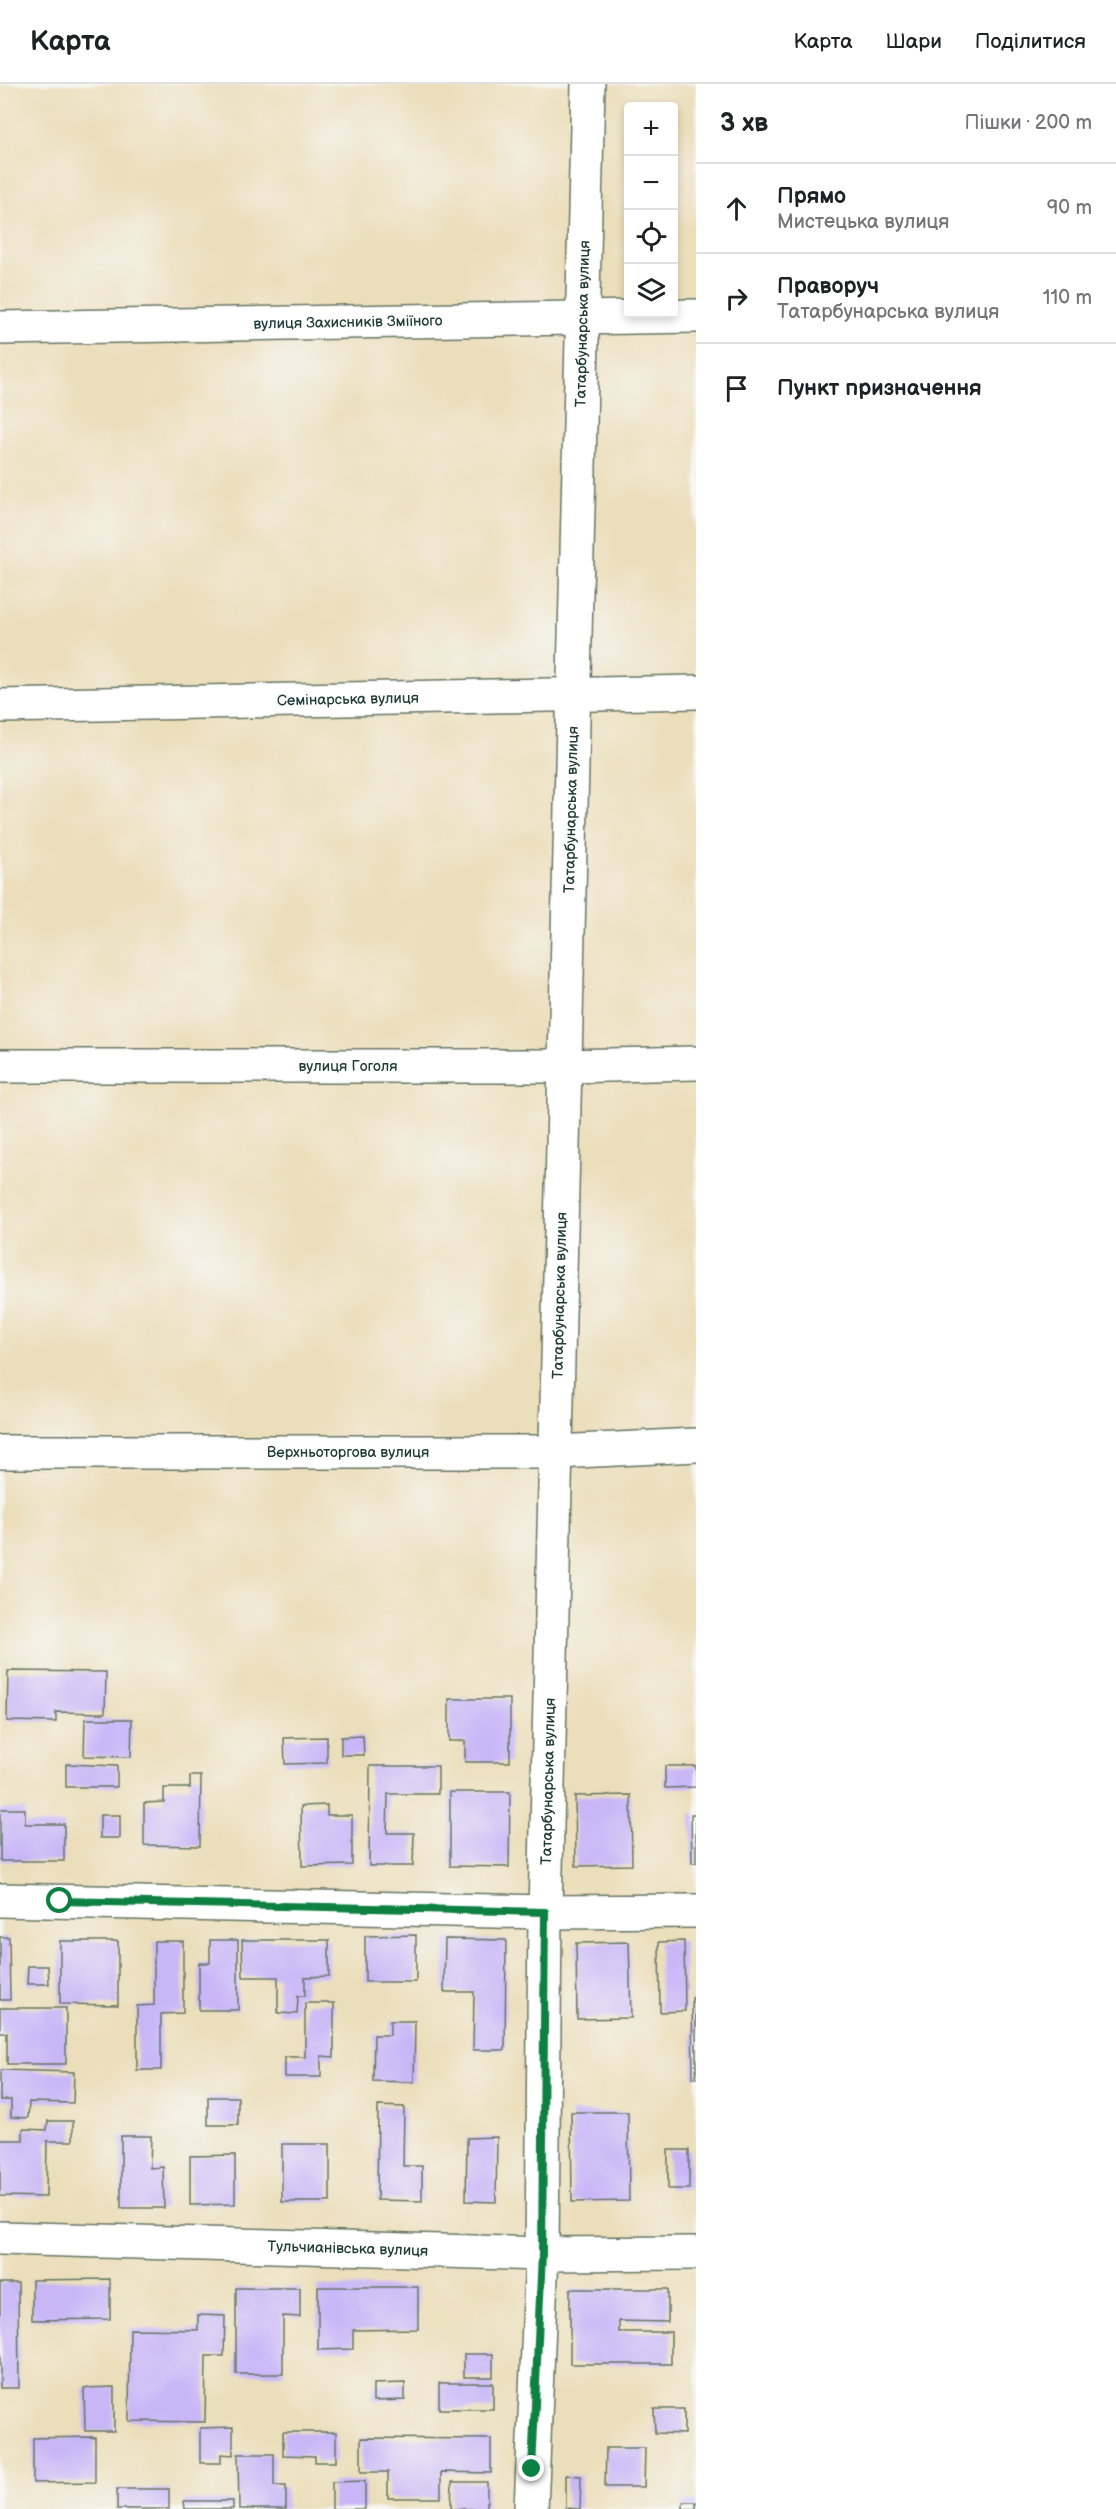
<!DOCTYPE html>
<html lang="uk">
<meta charset="utf-8">
<style>
:root{--surface:#fff;--page:#f6f6f6;--text:#202124;--muted:#757577;--line:#e0e0e0}
body{margin:0;font-family:"Balsamiq Sans",sans-serif;background:var(--page);color:var(--text)}
.controls{position:absolute;right:18px;top:18px;display:grid;overflow:hidden;border-radius:6px;box-shadow:0 3px 9px #0003}
.controls button{width:54px;height:54px;display:grid;place-items:center;padding:0;border:0;border-bottom:2px solid var(--line);background:var(--surface);color:var(--text);font:30px sans-serif}
.stop{position:absolute;width:18px;height:18px;margin:-14px;border:4px solid #0b8043;border-radius:50%;background:#fff}
.stop.end{background:#0b8043;border-color:#fff;box-shadow:0 2px 6px #0008}
.list{margin:0;padding:0;list-style:none}
h2{display:flex;justify-content:space-between;align-items:center;height:78px;margin:0;padding:0 24px;font-size:26px}
h2 small{font-size:20px;font-weight:400;color:var(--muted)}
.list li{display:grid;grid-template-columns:39px 1fr auto;gap:18px;align-items:center;box-sizing:border-box;height:90px;padding:0 24px;border-top:2px solid var(--line)}
.list b{display:block;font-size:22px;white-space:nowrap}
.list p{margin:0;font-size:20px;white-space:nowrap;color:var(--muted)}
.list em{font-size:20px;font-style:normal;color:var(--muted)}
.icon{flex:none;width:33px;height:33px;fill:none;stroke:currentColor;stroke-width:2;stroke-linecap:round;stroke-linejoin:round}
.map{position:relative;flex:none;width:696px;height:2425px;overflow:hidden}
header{display:flex;align-items:center;gap:36px;box-sizing:border-box;height:84px;padding:0 30px;background:var(--surface);border-bottom:2px solid var(--line)}
header strong{font-size:28px}
nav{display:flex;gap:33px;margin-inline-start:auto;font-size:21px}
main{display:flex}
aside{flex:1;background:var(--surface)}
.map>svg:first-child{display:block}
.building{fill:#c8b6f7}
.lines{fill:none;stroke-linecap:round;stroke-linejoin:round}
.street-casing{stroke:#667563;stroke-width:36}
.secondary-casing{stroke:#667563;stroke-width:36}
.street{stroke:#fff;stroke-width:33}
.secondary{stroke:#fff;stroke-width:33}
.route{stroke:#0b8043;stroke-width:8}
.labels{text-anchor:middle;stroke-width:4.5;stroke-linejoin:round;paint-order:stroke}
.street-label{font-size:15px;fill:#1f3d34;stroke:#f6f6f2}
</style>
<header>
<strong>Карта</strong>
<nav><a>Карта</a><a>Шари</a><a>Поділитися</a></nav>
</header>
<main>
<div class="map">
<svg width="696" height="2425" viewBox="0 0 696 2425">
<rect width="100%" height="100%" fill="#f6f6f2"/>
<filter id="ink" filterUnits="userSpaceOnUse"><feTurbulence type="fractalNoise" baseFrequency=".0167" numOctaves="2"/><feDisplacementMap in="SourceGraphic" scale="12" xChannelSelector="R" yChannelSelector="G"/><feConvolveMatrix kernelMatrix="1 2 1 2 8 2 1 2 1" color-interpolation-filters="sRGB"/></filter>
<filter id="wash" filterUnits="userSpaceOnUse"><feTurbulence type="fractalNoise" baseFrequency=".008" numOctaves="4" result="noise"/><feDisplacementMap in="SourceGraphic" scale="24" xChannelSelector="R" yChannelSelector="G"/><feGaussianBlur stdDeviation="1.35" result="paint"/><feColorMatrix in="noise" values="0 0 0 0 0 0 0 0 0 0 0 0 0 0 0 0 0 1.4 0 .05"/><feComposite in="paint" operator="in"/></filter>
<g filter="url(#wash)">
<rect width="100%" height="100%" fill="#ebdeba"/>
<g id="blocks">
<path class="building" d="M8,1587L106,1588L105,1629L56,1628V1638L7,1637Z
M449,1615H510V1678H465V1657H449Z
M85,1635H132L131,1673L84,1672Z
M363,1652L364,1671H341V1653Z
M327,1653V1679L285,1680L284,1654Z
M66,1680L117,1682V1703H66Z
M370,1682H438V1710H388L387,1749H414L413,1782H369Z
M665,1682H696V1703L665,1704Z
M190,1692H201L200,1762L144,1761V1719L164,1718V1704H190Z
M450,1708H510L509,1783L450,1782Z
M631,1711L632,1781L576,1782L575,1712Z
M327,1721V1731H352V1781L302,1782L301,1722Z
M0,1725H25V1740H64V1777H0Z
M691,1730H696V1779H692Z
M100,1731H120V1754H100Z
M416,1851V1898H365V1852Z
M0,1853H9L10,1916H0Z
M445,1855L506,1856L505,1966H473L474,1908H444Z
M210,1856H238V1926H199V1879H210Z
M242,1856H329V1892L305,1893V1912H298L297,1930L278,1929V1893H243Z
M60,1857H118V1921L60,1920Z
M154,1857H183V1929L161,1930V1986H137V1922L154,1921Z
M684,1857L685,1927L660,1928L659,1858Z
M629,1858L631,1934L577,1935L576,1859Z
M28,1882H48L49,1900H27Z
M692,1914H696V1994H693Z
M305,1919H334V1973L321,1972V1993H285V1973H305Z
M0,1924H66V1980H7V1949H0Z
M390,1937H415L414,1998L373,1997L374,1951H390Z
M0,1986L74,1988L73,2019L29,2018L28,2034L11,2033V2016H0Z
M208,2013H238V2041H208Z
M378,2022L404,2023L403,2082H422V2117L377,2116Z
M571,2028H628L629,2117L572,2118Z
M48,2037H73V2057H47L46,2113L0,2112V2056H23V2045L47,2046Z
M121,2052H151L150,2084L163,2083L164,2124H121Z
M497,2053L496,2118L466,2117L467,2054Z
M282,2060H330V2118H282Z
M668,2066H689V2105H668Z
M235,2071V2120L190,2121V2072Z
M110,2195V2235L32,2236V2196Z
M0,2199H18L19,2304H0Z
M318,2203H418V2245L353,2246V2265L318,2266Z
M236,2204H300V2233L283,2232V2290H236Z
M570,2205H668V2238L619,2237V2248H671V2280H570Z
M198,2231L225,2232L224,2272H206L205,2338L129,2337L130,2245L198,2246Z
M464,2270H493V2293H464Z
M405,2299V2316L373,2317V2300Z
M439,2299H493V2325H439Z
M114,2303V2347H85L84,2304Z
M654,2325H684V2350L655,2349Z
M233,2343V2371L221,2370V2379H200V2344Z
M283,2348H336V2378H315V2372L283,2371Z
M95,2353V2398L33,2399V2354Z
M361,2354L491,2355V2389L441,2388V2414H388V2388H361Z
M606,2364H645L644,2403H605Z
M238,2370H274V2402H286V2425H239Z
M566,2391L581,2392L580,2425L566,2424Z
M365,2397V2425H332V2398Z
M452,2398H487V2425H451Z
M117,2405H169V2425H117Z
M184,2417H233V2425H185Z
M683,2418H696V2425H683Z"/>
</g>
</g>
<g filter="url(#ink)">
<use href="#blocks" fill-opacity="0" stroke="#667563" stroke-width="1.5"/>
<g class="lines">
<defs>
<g id="street">
<path id="s1" d="M0,244L696,232"/>
<path id="s2" d="M0,982H566L696,979"/>
<path id="s3" d="M0,1368H557L696,1361"/>
<path d="M0,1816L545,1828L696,1827"/>
<path id="s4" d="M0,2154L542,2170L696,2169"/>
<path id="s5" d="M531,2425L542,2170L545,1828L588,0"/>
</g>
<g id="secondary">
<path id="s6" d="M0,622L696,608"/>
</g>
</defs>
<use href="#street" class="street-casing"/>
<use href="#secondary" class="secondary-casing"/>
<use href="#street" class="street"/>
<use href="#secondary" class="secondary"/>
</g>
</g>
<g class="lines" filter="url(#ink)">
<path class="route" d="M60,1817L545,1828L542,2170L532,2385"/>
</g>
<g class="labels">
<g class="street-label">
<text dy="5" stroke="none"><textPath href="#s1" startOffset="348">вулиця Захисників Зміїного</textPath></text>
<text dy="5" stroke="none"><textPath href="#s5" startOffset="2186">Татарбунарська вулиця</textPath></text>
<text dy="5" stroke="none"><textPath href="#s6" startOffset="348">Семінарська вулиця</textPath></text>
<text dy="5" stroke="none"><textPath href="#s5" startOffset="1700">Татарбунарська вулиця</textPath></text>
<text dy="5" stroke="none"><textPath href="#s2" startOffset="348">вулиця Гоголя</textPath></text>
<text dy="5" stroke="none"><textPath href="#s5" startOffset="1214">Татарбунарська вулиця</textPath></text>
<text dy="5" stroke="none"><textPath href="#s3" startOffset="348">Верхньоторгова вулиця</textPath></text>
<text dy="5" stroke="none"><textPath href="#s5" startOffset="728">Татарбунарська вулиця</textPath></text>
<text dy="5" stroke="none"><textPath href="#s4" startOffset="348">Тульчианівська вулиця</textPath></text>
</g>
</g>
</svg>
<div class="controls">
<button>+</button>
<button>−</button>
<button><svg class="icon" aria-label="locate" viewBox="0 0 24 24"><circle cx="12" cy="12" r="6"/><path d="M12 2v4M12 18v4M2 12h4M18 12h4"/></svg></button>
<button><svg class="icon" aria-label="layers" viewBox="0 0 24 24"><path d="M12 4l9 5-9 5-9-5zM3 14l9 5 9-5"/></svg></button>
</div>
<div class="stop" style="left:60px;top:1817px"></div>
<div class="stop end" style="left:532px;top:2385px"></div>
</div>
<aside>
<h2>3 хв<small>Пішки · 200 m</small></h2>
<ul class="list">
<li><svg class="icon" aria-label="ahead" viewBox="0 0 24 24"><path d="M12 20V5M6 11l6-6 6 6"/></svg><div><b>Прямо</b><p>Мистецька вулиця</p></div><em>90 m</em></li>
<li><svg class="icon" aria-label="right" viewBox="0 0 24 24"><path d="M7 20v-9h11M14 6l5 5-5 5"/></svg><div><b>Праворуч</b><p>Татарбунарська вулиця</p></div><em>110 m</em></li>
<li><svg class="icon" aria-label="arrive" viewBox="0 0 24 24"><path d="M6 21V4h12l-3 4 3 4H6"/></svg><div><b>Пункт призначення</b></div></li>
</ul>
</aside>
</main>
